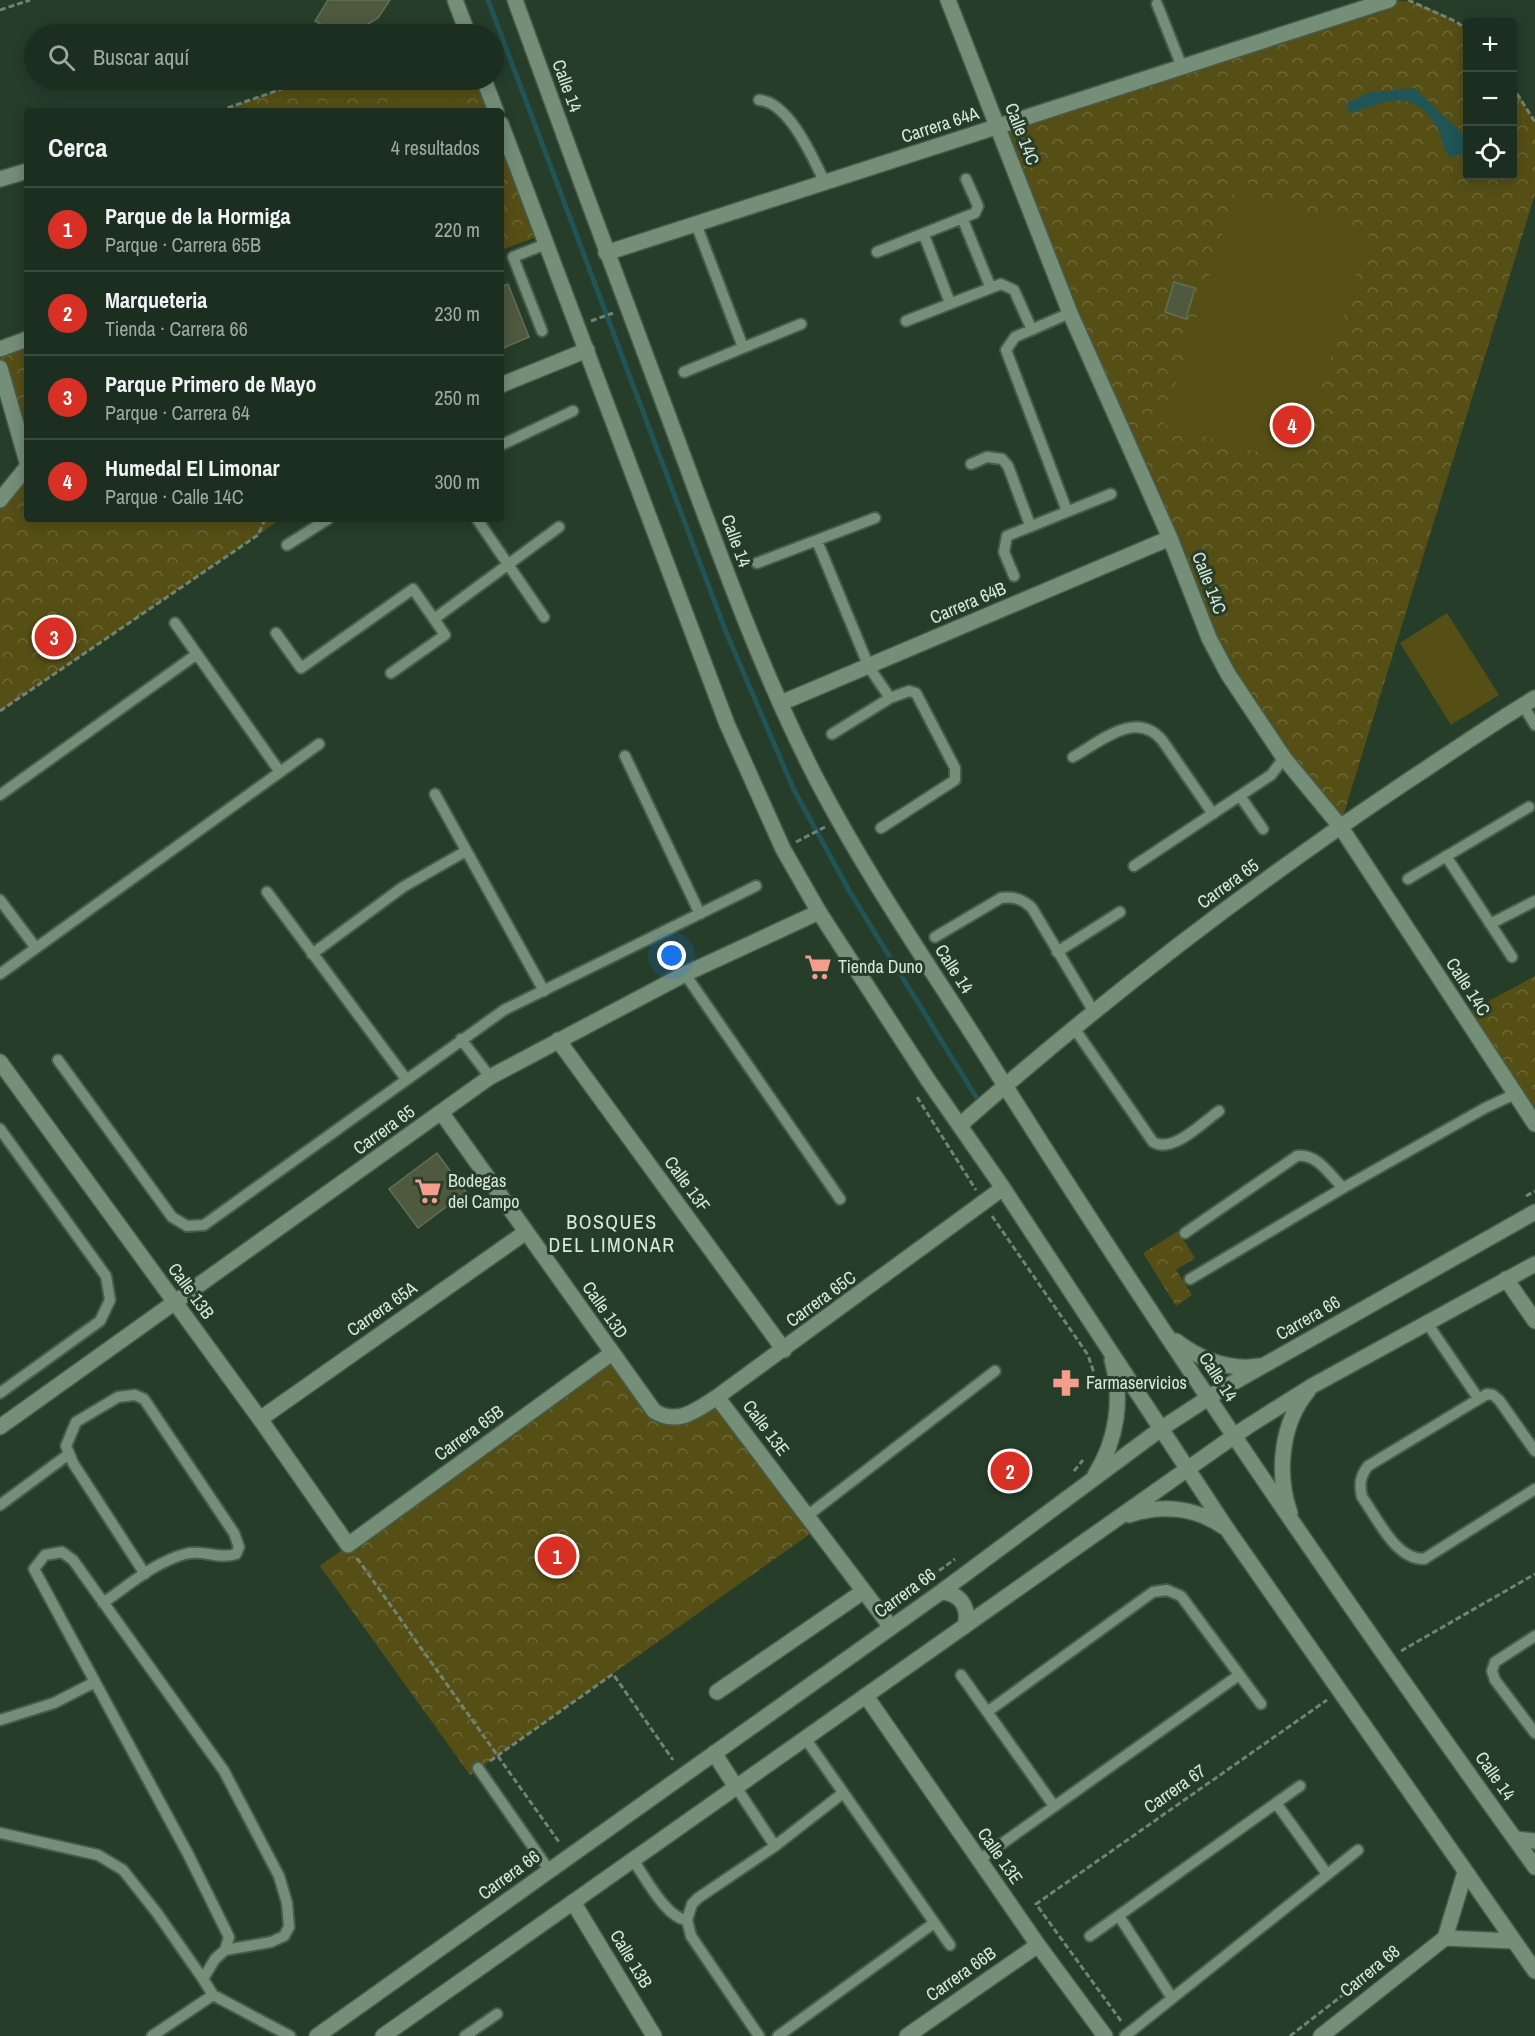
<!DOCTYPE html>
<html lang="es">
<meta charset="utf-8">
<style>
:root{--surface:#1c2e20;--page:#253629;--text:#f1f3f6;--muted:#a0a8a5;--line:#3a4a3e;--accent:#d93025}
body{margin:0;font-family:"Archivo Narrow",sans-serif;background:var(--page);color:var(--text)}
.controls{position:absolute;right:18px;top:18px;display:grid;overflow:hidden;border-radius:6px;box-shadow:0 3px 15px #0003}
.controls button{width:54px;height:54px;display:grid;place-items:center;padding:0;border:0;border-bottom:2px solid var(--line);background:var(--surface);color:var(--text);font:30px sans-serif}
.you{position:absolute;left:672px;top:956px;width:21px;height:21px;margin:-15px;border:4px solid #fff;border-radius:50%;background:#1a73e8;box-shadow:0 0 0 9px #1a73e833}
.badge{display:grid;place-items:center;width:39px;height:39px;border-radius:50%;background:var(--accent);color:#fff;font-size:20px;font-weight:700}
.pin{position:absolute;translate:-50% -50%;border:3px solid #fff;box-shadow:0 2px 6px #0006}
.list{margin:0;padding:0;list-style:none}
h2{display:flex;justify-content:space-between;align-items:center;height:78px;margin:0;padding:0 24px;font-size:26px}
h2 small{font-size:20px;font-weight:400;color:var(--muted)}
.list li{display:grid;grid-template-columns:39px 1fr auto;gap:18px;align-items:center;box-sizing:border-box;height:84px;padding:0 24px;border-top:2px solid var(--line)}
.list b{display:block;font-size:22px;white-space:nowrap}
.list p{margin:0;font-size:20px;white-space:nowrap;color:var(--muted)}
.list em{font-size:20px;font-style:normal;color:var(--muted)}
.icon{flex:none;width:33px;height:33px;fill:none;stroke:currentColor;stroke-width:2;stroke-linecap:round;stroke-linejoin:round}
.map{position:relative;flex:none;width:1535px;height:2036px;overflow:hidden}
.search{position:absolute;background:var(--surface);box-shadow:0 3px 15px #0003;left:24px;top:24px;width:480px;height:66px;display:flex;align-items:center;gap:15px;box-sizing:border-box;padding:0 21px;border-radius:33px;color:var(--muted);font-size:22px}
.panel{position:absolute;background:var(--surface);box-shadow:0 3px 15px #0003;left:24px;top:108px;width:480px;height:414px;border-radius:6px}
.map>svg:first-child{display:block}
.forest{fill:url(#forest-crowns)}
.pitch{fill:#554f16}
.water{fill:#215455}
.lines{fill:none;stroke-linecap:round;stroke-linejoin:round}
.stream{stroke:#215455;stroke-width:5}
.building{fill:#4e593e;stroke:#636f53;stroke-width:1.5}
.lane-casing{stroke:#465b4b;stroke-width:14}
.street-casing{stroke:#465b4b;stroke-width:18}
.secondary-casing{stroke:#465b4b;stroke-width:18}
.path{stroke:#718474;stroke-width:3;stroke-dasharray:6 3;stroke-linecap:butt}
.lane{stroke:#748e78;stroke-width:10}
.street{stroke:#748e78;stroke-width:15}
.secondary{stroke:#748e78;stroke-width:15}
.labels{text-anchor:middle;stroke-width:6;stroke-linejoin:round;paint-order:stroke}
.street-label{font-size:18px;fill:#dae8dc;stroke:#263d2a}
.poi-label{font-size:18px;fill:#dae8dc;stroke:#263d2a;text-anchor:start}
.neighbourhood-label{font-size:20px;letter-spacing:1.5px;fill:#dae8dc;stroke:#263d2a}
</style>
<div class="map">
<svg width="1535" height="2036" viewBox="0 0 1535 2036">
<defs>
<pattern id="forest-crowns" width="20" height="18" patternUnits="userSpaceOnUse" patternTransform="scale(1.5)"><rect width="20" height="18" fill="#554f16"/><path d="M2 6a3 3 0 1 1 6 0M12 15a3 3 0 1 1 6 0" fill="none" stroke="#6d6837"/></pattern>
</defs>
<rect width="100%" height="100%" fill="#263d2a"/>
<path class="forest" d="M1389,0C1416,0 1448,13 1467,32L1468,176H1512L1513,86L1535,122V194L1340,826L1228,674L998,126Z
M307,80H484L496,111H219Z
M501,124L542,235L501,250Z
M27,339V462L0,368V349Z
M27,467V519H281L0,711V500Z
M1535,976V1124L1463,1015Z
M1178,1231L1195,1258L1176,1270L1192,1295L1176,1306L1143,1253Z
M612,1353L666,1418L717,1397L817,1529L470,1775L320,1566Z"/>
<path class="pitch" d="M441,80L454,111H367Z
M1236,191L1370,232L1297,464L1163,424Z
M1447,613L1499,695L1451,725L1400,643Z"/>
<path class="water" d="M1413,88C1428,98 1433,107 1446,118C1453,125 1462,130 1467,138L1465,154L1449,157C1442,148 1443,137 1437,127C1412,87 1387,101 1351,113L1346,107L1347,103L1367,93Z"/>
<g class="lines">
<path class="stream" d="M488,0L726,632L794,790L851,894L981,1105"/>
</g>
<path class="building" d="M328,0H390L378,18L363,27L347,30L330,29L315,21Z
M1174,282L1195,288L1186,319L1165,312Z
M508,284L529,337L501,349V287Z
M437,1153L466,1192L418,1228L389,1189Z"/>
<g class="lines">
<defs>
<path id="lane" d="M1157,4L1182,67
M759,100C789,102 813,158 825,183
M963,220L990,286
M696,224L743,347
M924,235L950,303
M877,252L975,213L978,206L966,179
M906,321L1001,284L1014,290L1032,330
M542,331L513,257L546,244
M684,372L801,324
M501,445L573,411
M971,464L987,457L1002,459L1008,466L1030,525
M1067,511L1006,350L1015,337L1070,313
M477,519L544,617
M817,541L869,667L890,698L909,691L916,693L955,768V780L881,828
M287,545L328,519
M757,563L875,518
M1014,576L1004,552L1007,536L1111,494
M175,623L280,772
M276,633L301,668L413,589L434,619L559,527
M391,673L445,635L434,619
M1523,705L1535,725
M832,734L890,698
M625,756L700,914
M1073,757C1100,742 1136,709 1162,740L1213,814
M435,794L544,991
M0,795L197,654
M1240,796L1263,829
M1446,856L1512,957
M1134,866L1271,775L1284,758
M1408,879L1529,807
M267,892L406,1079
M0,900L36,948
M1490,924L1535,901
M935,937L1001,898C1014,896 1023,899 1032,908L1094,1012
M1057,952L1120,912
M312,954L403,887L466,851
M0,974L319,744
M685,974L840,1199
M1074,1028L1153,1142C1173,1154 1203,1122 1219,1111
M461,1039L490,1077
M58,1060L172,1217L187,1226L204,1225L504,1010L756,886
M0,1129L106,1276L110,1300L100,1321L0,1393
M1185,1233L1297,1156C1317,1153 1330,1175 1343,1188
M1190,1279L1343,1188L1485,1108L1515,1094
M1427,1323L1478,1398
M1535,1451L1499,1400L1493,1395L1487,1394L1368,1466C1360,1476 1359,1485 1362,1497C1378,1519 1395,1559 1424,1559L1535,1489
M0,1505L69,1454
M807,1516L995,1371
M103,1603C129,1585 155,1562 185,1554C203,1549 219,1560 236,1554L239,1547L234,1533L144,1399L135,1395L118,1397L76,1422L66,1446L73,1463L145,1574
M1535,1636L1495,1662L1492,1671L1495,1680L1535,1733
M961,1675L1054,1806
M987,1712L1153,1592L1167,1590L1181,1596L1261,1704
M0,1720L54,1703L95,1682
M805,1738L950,1945
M478,1768L549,1870
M736,1787L775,1846
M1276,1803L1327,1874
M0,1833L98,1855L123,1870L157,1913L203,1979
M633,1860C645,1877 666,1918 687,1920
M979,1860L1239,1675
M1119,1916L1172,1998
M1090,1936L1300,1786
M225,1950L229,1937L188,1854L34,1569L45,1555L62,1552L73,1560L224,1771L279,1876L287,1903L289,1927L284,1936L271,1942L225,1950L215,1959L203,1979L213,1995L290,2036
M152,2036L213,1995
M465,2036L497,2014
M759,2036L691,1936L687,1920L692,1904L698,1898L775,1846L843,1793
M778,2036L934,1923
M1125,2036L1358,1850"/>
<path id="street" d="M948,0L1070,313L1170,538L1209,638L1228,674L1284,758L1340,826L1535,1124
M0,179L27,171
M606,253L1389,0
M0,349L27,339
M0,368L27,462
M501,385L587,350
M0,500L27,467
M781,703L1170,538
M558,1040L784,1350
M0,1062L260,1419L348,1545L612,1353
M441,1112L654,1411C678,1426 697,1410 717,1397L1003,1188
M960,1125C1101,1001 1250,886 1406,782C1449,754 1491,724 1535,698
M1506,1279L1535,1321
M717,1397L891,1627
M260,1419L526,1232
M0,1427L490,1077L685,974L819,912
M717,1692L864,1591
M866,1696L1038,1945L1105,2036
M1515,1839L1535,1841
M573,1902L654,2036
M1445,1938L1465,1872
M907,2036L1038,1945
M1321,2036L1445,1938L1513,1941"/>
<path id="secondary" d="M455,0L468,34
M515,0C567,145 621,290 675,434C719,552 760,670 818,782C873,887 942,984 1004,1084C1172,1351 1351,1611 1535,1867
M484,80L496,111
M501,124L727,724L783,849L819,912L928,1080L1003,1188L1227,1529L1535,1971
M1176,1341C1201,1360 1228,1371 1260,1366
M1095,1475C1117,1440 1123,1399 1112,1360
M1290,1513C1276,1474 1281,1423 1308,1391
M1129,1515C1161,1504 1195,1507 1224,1527
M941,1592C960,1593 970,1607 965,1626
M714,1753L736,1787
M317,2036L941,1592L1162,1428L1222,1389L1535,1212
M383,2036L1247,1427L1312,1386L1535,1264"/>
</defs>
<use href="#lane" class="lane-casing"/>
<use href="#street" class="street-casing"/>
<use href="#secondary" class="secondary-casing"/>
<path class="path" d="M1408,0L1457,22L1468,32
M0,10L30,0
M433,34L448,29
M1512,86L1535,122
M219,111L307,80
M591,321L613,313
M0,711L258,535L265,519
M796,842L825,827
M917,1097L976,1190
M1526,1196L1535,1191
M992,1216L1088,1355L1098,1385
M1074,1471L1083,1460
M357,1558L559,1842
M910,1592L955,1559
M1401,1651L1535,1574
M490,1761L613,1674L673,1760
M1121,2021L1036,1904L1327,1700
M1290,2036L1366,1977"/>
<use href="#lane" class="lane"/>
<use href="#street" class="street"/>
<use href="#secondary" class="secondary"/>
</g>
<defs>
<symbol id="supermarket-bare" viewBox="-9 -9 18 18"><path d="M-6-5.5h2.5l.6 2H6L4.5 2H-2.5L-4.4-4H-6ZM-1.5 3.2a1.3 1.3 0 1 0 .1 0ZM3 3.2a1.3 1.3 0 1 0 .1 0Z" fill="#f49d8c" stroke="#263d2a" stroke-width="2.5" paint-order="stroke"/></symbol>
<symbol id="pharmacy-bare" viewBox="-9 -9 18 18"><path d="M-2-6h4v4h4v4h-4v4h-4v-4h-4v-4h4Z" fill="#f49d8c" stroke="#263d2a" stroke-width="2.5" paint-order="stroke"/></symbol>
</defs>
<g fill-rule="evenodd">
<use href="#supermarket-bare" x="799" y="948" width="38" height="38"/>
<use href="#supermarket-bare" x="409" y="1172" width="38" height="38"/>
<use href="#pharmacy-bare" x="1047" y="1364" width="38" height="38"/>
</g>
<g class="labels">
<g class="street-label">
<text transform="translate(567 86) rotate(70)" y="6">Calle 14</text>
<text transform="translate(940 125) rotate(-18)" y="6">Carrera 64A</text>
<text transform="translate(1022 134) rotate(69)" y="6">Calle 14C</text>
<text transform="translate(736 541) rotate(70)" y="6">Calle 14</text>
<text transform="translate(1209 583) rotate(69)" y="6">Calle 14C</text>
<text transform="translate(968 603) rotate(-23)" y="6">Carrera 64B</text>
<text transform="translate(1228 884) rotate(-36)" y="6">Carrera 65</text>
<text transform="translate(954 969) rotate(57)" y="6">Calle 14</text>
<text transform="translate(1468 987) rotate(57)" y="6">Calle 14C</text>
<text transform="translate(384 1130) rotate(-36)" y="6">Carrera 65</text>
<text transform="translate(687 1184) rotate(54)" y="6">Calle 13F</text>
<text transform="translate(191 1291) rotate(54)" y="6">Calle 13B</text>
<text transform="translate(821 1299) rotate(-36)" y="6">Carrera 65C</text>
<text transform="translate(382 1309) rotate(-35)" y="6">Carrera 65A</text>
<text transform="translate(605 1310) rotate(55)" y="6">Calle 13D</text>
<text transform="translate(1308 1318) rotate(-30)" y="6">Carrera 66</text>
<text transform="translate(1218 1377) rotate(57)" y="6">Calle 14</text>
<text transform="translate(766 1428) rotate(53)" y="6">Calle 13E</text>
<text transform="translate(469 1433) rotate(-36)" y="6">Carrera 65B</text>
<text transform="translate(905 1593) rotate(-36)" y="6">Carrera 66</text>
<text transform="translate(1495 1776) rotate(55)" y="6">Calle 14</text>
<text transform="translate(1175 1789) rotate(-35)" y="6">Carrera 67</text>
<text transform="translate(1000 1856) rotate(55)" y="6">Calle 13E</text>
<text transform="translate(509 1875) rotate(-36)" y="6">Carrera 66</text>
<text transform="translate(631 1959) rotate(59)" y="6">Calle 13B</text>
<text transform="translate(1370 1971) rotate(-39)" y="6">Carrera 68</text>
<text transform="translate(961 1974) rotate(-35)" y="6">Carrera 66B</text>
</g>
<g class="poi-label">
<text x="838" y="973">Tienda Duno</text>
<text x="448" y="1187">Bodegas<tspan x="448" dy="21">del Campo</tspan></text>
<text x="1086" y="1389">Farmaservicios</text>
</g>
<g class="neighbourhood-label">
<text x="612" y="1229">BOSQUES<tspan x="612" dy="23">DEL LIMONAR</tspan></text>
</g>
</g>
</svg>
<div class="controls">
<button>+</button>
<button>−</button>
<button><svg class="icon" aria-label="locate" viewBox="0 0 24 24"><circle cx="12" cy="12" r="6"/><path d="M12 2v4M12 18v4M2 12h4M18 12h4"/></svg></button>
</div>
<div class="you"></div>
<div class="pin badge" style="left:557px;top:1556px">1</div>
<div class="pin badge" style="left:1010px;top:1471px">2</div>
<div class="pin badge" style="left:54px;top:637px">3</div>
<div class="pin badge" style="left:1292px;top:425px">4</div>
<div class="search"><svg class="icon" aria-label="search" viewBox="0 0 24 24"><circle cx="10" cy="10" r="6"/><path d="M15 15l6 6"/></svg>Buscar aquí</div>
<section class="panel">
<h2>Cerca<small>4 resultados</small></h2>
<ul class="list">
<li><span class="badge">1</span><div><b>Parque de la Hormiga</b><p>Parque · Carrera 65B</p></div><em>220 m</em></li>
<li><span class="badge">2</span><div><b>Marqueteria</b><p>Tienda · Carrera 66</p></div><em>230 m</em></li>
<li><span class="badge">3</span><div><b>Parque Primero de Mayo</b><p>Parque · Carrera 64</p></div><em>250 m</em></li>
<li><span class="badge">4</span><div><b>Humedal El Limonar</b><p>Parque · Calle 14C</p></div><em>300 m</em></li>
</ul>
</section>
</div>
